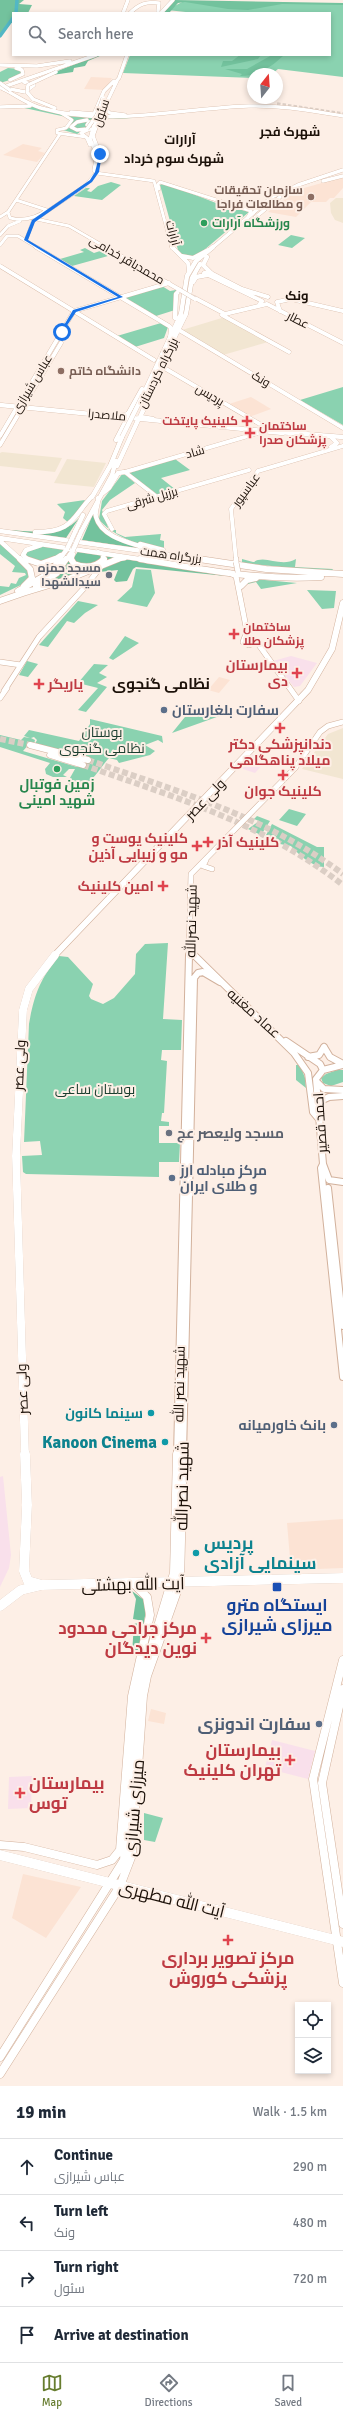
<!DOCTYPE html>
<meta charset="utf-8">
<style>
:root{--surface:#fff;--page:#f2f2f3;--text:#1f2937;--muted:#747a83;--line:#e0e1e3;--accent:#677d2f}
body{margin:0;font-family:Signika,Cairo,sans-serif;background:var(--page);color:var(--text)}
.controls{position:absolute;right:12px;bottom:12px;display:grid;overflow:hidden;border-radius:0px;box-shadow:0 2px 6px #0003}
.controls button{width:36px;height:36px;display:grid;place-items:center;padding:0;border:0;border-bottom:1px solid var(--line);background:var(--surface);color:var(--text);font:20px sans-serif}
.compass{position:absolute;left:247px;top:68px;width:36px;height:36px;border-radius:50%;background:var(--surface);box-shadow:0 2px 6px #0003;rotate:17deg}
.stop{position:absolute;width:12px;height:12px;margin:-9px;border:3px solid #1a73e8;border-radius:50%;background:#fff}
.stop.end{background:#1a73e8;border-color:#fff;box-shadow:0 1px 4px #0008}
.list{margin:0;padding:0;list-style:none}
h2{display:flex;justify-content:space-between;align-items:center;height:52px;margin:0;padding:0 16px;font-size:17px}
h2 small{font-size:13px;font-weight:400;color:var(--muted)}
.list li{display:grid;grid-template-columns:26px 1fr auto;gap:12px;align-items:center;box-sizing:border-box;height:56px;padding:0 16px;border-top:1px solid var(--line)}
.list b{display:block;font-size:15px;white-space:nowrap}
.list p{margin:0;font-size:13px;white-space:nowrap;color:var(--muted)}
.list em{font-size:13px;font-style:normal;color:var(--muted)}
.icon{flex:none;width:22px;height:22px;fill:none;stroke:currentColor;stroke-width:2;stroke-linecap:round;stroke-linejoin:round}
.map{position:relative;flex:none;width:343px;height:2086px;overflow:hidden}
.search{position:absolute;background:var(--surface);box-shadow:0 2px 6px #0003;left:12px;right:12px;top:12px;height:44px;display:flex;align-items:center;gap:10px;box-sizing:border-box;padding:0 14px;border-radius:0px;color:var(--muted);font-size:15px}
.sheet{height:276px;background:var(--surface)}
nav{display:flex;justify-content:space-around;align-items:center;box-sizing:border-box;height:56px;border-top:1px solid var(--line);background:var(--surface);font-size:11px;color:var(--muted)}
nav a{display:grid;justify-items:center;gap:2px}
nav .on{color:var(--accent)}
.map>svg:first-child{display:block}
.commercial{fill:#f2e6d2}
.built{fill:#fce3d4}
.medical{fill:#f9e0eb}
.green{fill:#8ad2b0;fill-rule:evenodd}
.forest{fill:#73c29d}
.lines{fill:none;stroke-linecap:round;stroke-linejoin:round}
.river{stroke:#52b7c5;stroke-width:3.5}
.trunk-tunnel-far1{stroke:#dbcec5;stroke-width:3.5;stroke-dasharray:3.5 2;stroke-linecap:butt}
.trunk-tunnel{stroke:#dbcec5;stroke-width:6;stroke-dasharray:6 3;stroke-linecap:butt}
.secondary-far4-casing{stroke:#d2b19c;stroke-width:3.5}
.secondary-far3-casing{stroke:#d2b19c;stroke-width:4.5}
.secondary-far2-casing{stroke:#d2b19c;stroke-width:6}
.secondary-far1-casing{stroke:#d2b19c;stroke-width:8}
.secondary-casing{stroke:#d2b19c;stroke-width:9}
.primary-far4-casing{stroke:#d2b19c;stroke-width:4}
.primary-far3-casing{stroke:#d2b19c;stroke-width:5}
.primary-far2-casing{stroke:#d2b19c;stroke-width:7}
.primary-far1-casing{stroke:#d2b19c;stroke-width:8}
.primary-casing{stroke:#d2b19c;stroke-width:10}
.trunk-far2-casing{stroke:#d2b19c;stroke-width:4}
.trunk-far1-casing{stroke:#d2b19c;stroke-width:5}
.trunk-casing{stroke:#d2b19c;stroke-width:7}
.secondary-far4{stroke:#fff;stroke-width:3}
.secondary-far3{stroke:#fff;stroke-width:4}
.secondary-far2{stroke:#fff;stroke-width:5}
.secondary-far1{stroke:#fff;stroke-width:6}
.secondary{stroke:#fff;stroke-width:8}
.primary-far4{stroke:#fff;stroke-width:3.5}
.primary-far3{stroke:#fff;stroke-width:4.5}
.primary-far2{stroke:#fff;stroke-width:6}
.primary-far1{stroke:#fff;stroke-width:8}
.primary{stroke:#fff;stroke-width:10}
.trunk-far2{stroke:#fff;stroke-width:3.5}
.trunk-far1{stroke:#fff;stroke-width:4.5}
.trunk{stroke:#fff;stroke-width:6}
.secondary-bridge-far1-casing{stroke:#d2b19c;stroke-width:4.5;stroke-linecap:butt}
.secondary-bridge-casing{stroke:#d2b19c;stroke-width:6;stroke-linecap:butt}
.primary-bridge-casing{stroke:#d2b19c;stroke-width:4;stroke-linecap:butt}
.trunk-bridge-far1-casing{stroke:#d2b19c;stroke-width:4;stroke-linecap:butt}
.trunk-bridge-casing{stroke:#d2b19c;stroke-width:5;stroke-linecap:butt}
.secondary-bridge-far1{stroke:#fff;stroke-width:4}
.secondary-bridge{stroke:#fff;stroke-width:5}
.primary-bridge{stroke:#fff;stroke-width:3.5}
.trunk-bridge-far1{stroke:#fff;stroke-width:3.5}
.trunk-bridge{stroke:#fff;stroke-width:4.5}
.route{fill:#1a73e8}
.education-dot{fill:#8d6e63;stroke:#fdefe6;stroke-width:1.5}
.leisure-dot{fill:#2e9e5b;stroke:#fdefe6;stroke-width:1.5}
.health-dot{fill:#e0444e;stroke:#fdefe6;stroke-width:1.5}
.worship-dot{fill:#6b7280;stroke:#fdefe6;stroke-width:1.5}
.service-dot{fill:#5c6f8a;stroke:#fdefe6;stroke-width:1.5}
.culture-dot{fill:#0f9aa8;stroke:#fdefe6;stroke-width:1.5}
.transit-dot{fill:#1a4fb4;stroke:#fdefe6;stroke-width:1.5}
.labels{text-anchor:middle;stroke-width:4;stroke-linejoin:round;paint-order:stroke}
.far-street-label{font-size:12px;fill:#1c1109;stroke:#fdefe6}
.far-education-label{font-size:12px;font-weight:bold;fill:#785e54;stroke:#fdefe6;text-anchor:end}
.far-leisure-label{font-size:12px;font-weight:bold;fill:#27864d;stroke:#fdefe6;text-anchor:start}
.far-health-label{font-size:12px;font-weight:bold;fill:#be3a42;stroke:#fdefe6;text-anchor:start}
.far-worship-label{font-size:12px;font-weight:bold;fill:#5b616d;stroke:#fdefe6;text-anchor:end}
.far-neighbourhood-label{font-size:13px;font-weight:bold;fill:#1c1109;stroke:#fdefe6}
.health-label{font-size:14px;font-weight:bold;fill:#be3a42;stroke:#fdefe6;text-anchor:end}
.service-label{font-size:14px;font-weight:bold;fill:#4e5e75;stroke:#fdefe6;text-anchor:start}
.park-label{font-size:14px;fill:#1b3e2f;stroke:#fdefe6}
.leisure-label{font-size:14px;font-weight:bold;fill:#27864d;stroke:#fdefe6}
.street-label{font-size:14px;fill:#1c1109;stroke:#fdefe6}
.worship-label{font-size:14px;font-weight:bold;fill:#5b616d;stroke:#fdefe6;text-anchor:start}
.culture-label{font-size:14px;font-weight:bold;fill:#0d838f;stroke:#fdefe6;text-anchor:end}
.neighbourhood-label{font-size:15px;font-weight:bold;fill:#1c1109;stroke:#fdefe6}
.near-culture-label{font-size:17px;font-weight:bold;fill:#0d838f;stroke:#fdefe6;text-anchor:end}
.near-street-label{font-size:17px;fill:#1c1109;stroke:#fdefe6}
.near-transit-label{font-size:17px;font-weight:bold;fill:#164399;stroke:#fdefe6}
.near-health-label{font-size:17px;font-weight:bold;fill:#be3a42;stroke:#fdefe6;text-anchor:end}
.near-service-label{font-size:17px;font-weight:bold;fill:#4e5e75;stroke:#fdefe6;text-anchor:end}
</style>
<div class="map">
<svg width="343" height="2086" viewBox="0 0 343 2086">
<rect width="100%" height="100%" fill="#fdefe6"/>
<path class="commercial" d="M336,198H343V223L335,220L331,213L330,203Z
M225,317L268,342L223,355L182,330Z
M2,452L62,458L55,472L0,466V453Z
M67,459L106,463L94,487L54,483Z
M343,728V779L302,769L328,734Z"/>
<path class="built" d="M91,77L112,78L105,90L84,89Z
M23,144L42,148L38,151L45,153L37,162L3,155Z
M343,177V188L334,198H330L326,202H311L296,217L268,212L288,196L304,188Z
M251,397L271,409L249,417L229,404Z
M219,677L230,680L219,693L208,690Z
M343,1519V1568L291,1570L287,1523Z
M151,1709L166,1713L164,1724L148,1721Z
M23,1874L81,1887L46,1938L12,1918Z"/>
<path class="medical" d="M291,656L317,663L300,686L294,687L273,661Z
M253,754L268,759L255,773L240,768Z
M3,1476L11,1555L9,1568L0,1587V1477Z
M272,1740L315,1751L308,1779L265,1768Z
M32,1776L31,1808L8,1809L9,1777Z"/>
<path class="green" d="M184,1L343,4V77L278,69L272,74H253V78L123,73L130,55H330V13H195L167,10Z
M8,68L19,69L22,73L13,79L0,83V72Z
M15,106L34,107L66,116L133,119H92C87,131 82,129 70,127L84,130L77,134L63,130L69,128L72,119L70,116L71,118Z
M111,182L121,185L102,200L74,196L86,188H90L87,191L91,192L98,186Z
M162,184H167L216,203L249,212L197,256H184L178,250L160,185Z
M291,235L305,238L292,248L278,245Z
M85,248L94,253L100,251L108,256L72,266L60,259L84,252L80,250Z
M162,286L170,291L176,290L175,310L156,316L124,297Z
M161,323L168,327L164,338L135,347L117,336Z
M343,387V425L300,400Z
M175,459L190,470L161,478L176,490L158,495L129,473Z
M123,473L135,483L110,500L102,510L109,530H116V533L125,537L161,534L160,540L164,541V548C146,550 109,534 99,519L102,501Z
M85,500L75,519L70,524L63,518L65,512L57,504Z
M0,543L29,571L30,576L25,583L0,595V586L9,587L11,583L16,584L19,578L26,575L25,573L12,572L15,566L0,554Z
M41,546L65,548L59,556L39,563L25,555L26,552Z
M242,559L253,562C255,562 256,560 258,560C269,557 282,567 296,559L295,567L333,569L331,572L242,563Z
M136,569L151,570L155,593L147,607L117,601L132,587Z
M253,579L297,583L261,589L256,582L244,585Z
M307,590L336,591L334,608L322,609Z
M78,601L98,605L85,613L74,623L67,621L48,647L39,645Z
M125,636L139,643L113,660L109,658Z
M27,661L38,664L28,677L19,675Z
M94,664L108,665L99,673L107,677L97,683L107,687L86,712L78,710L98,688L78,683Z
M213,709L228,713L172,733L189,712L202,715Z
M90,719L162,736L163,743L158,740L145,745L155,751L150,755L119,763L117,760L109,758C93,776 92,789 66,785L75,769H69L63,775L67,777H53L46,774L45,769L50,763L0,747V735L21,740L24,737L30,738L24,736L29,730L79,741L90,724ZM34,737L37,740L35,744L91,759L82,767H77L23,751L30,743L34,744L35,740L31,738Z
M289,809L306,814L297,826L279,820Z
M257,816L270,821L261,835L248,829L259,821L254,819Z
M272,824L317,847H324V867C312,867 297,853 291,846L280,844L265,837Z
M168,943L163,1019L182,1020L181,1050H162L161,1060L167,1061L164,1113H162L161,1121L169,1122V1126H159V1143H180L179,1162H159V1177L26,1174L23,1172L22,1156L42,1155L40,1141L24,1142L29,1024C34,995 40,979 59,956L68,957L93,984L89,996L91,999L103,1004L114,998L135,974L136,954L145,944Z
M296,1065H300L305,1078L306,1088L296,1080Z
M337,1070H343V1082L331,1086L323,1083L321,1078L326,1074Z
M144,1813L163,1818L155,1842L144,1840Z"/>
<path class="forest" d="M0,0H24L19,4L32,5L28,13H13V23H9L0,34Z
M175,0L343,3V5L282,4L248,10L228,9L185,2L178,3L169,13H163Z
M98,55H102L88,61L85,66L74,68L73,72L45,76Z
M240,55H261L258,59L221,67L223,61H232Z
M272,55H284C272,67 256,77 240,76L242,74L225,69H247Z
M93,514L98,526L136,546L162,552L82,540Z
M79,518L66,538L5,530C29,530 62,539 79,518Z
M79,550L102,555L100,562L79,565L73,559Z
M105,556L124,557L34,590L62,570L71,558L70,560L90,567Z
M125,559L226,576L136,567L133,569L127,581L116,582L114,580L118,570L99,572L102,567Z
M132,1591L144,1600L146,1610L139,1652L132,1653L134,1624L138,1623V1620L133,1619L136,1599Z"/>
<g class="lines">
<path class="river" d="M16,13L17,0
M0,36L13,18"/>
<path class="trunk-tunnel-far1" d="M277,104L343,114"/>
<path class="trunk-tunnel" d="M0,739L30,745
M88,760C177,791 267,817 343,874
M83,765C177,798 263,823 343,885"/>
<defs>
<path id="secondary-far4" d="M61,113L72,120L66,128L57,130V133L86,137
M159,189L158,184L160,182L251,211L248,217
M8,212L10,218C23,221 36,218 47,210L16,200
M0,217L8,212L60,134
M36,219L69,226L107,248
M0,235L8,226L20,221
M26,240L33,221L86,185L96,173L154,181L172,248
M0,245L7,236H18L38,248"/>
<path id="secondary-far3" d="M36,247L169,326L171,328L170,337
M105,247L180,290
M172,247L188,263L189,271
M182,256L193,258L208,250
M0,266L154,360
M193,297L225,314L267,304L343,343
M259,305L262,301L204,273H211L242,289L268,297
M280,311L277,302L291,299L343,311
M222,315L289,352
M179,330L343,428
M161,366L270,430
M0,436L74,311L169,283
M331,437L337,443L331,447
M0,445L61,343
M125,472L265,431
M125,472L157,497
M112,529L104,514L107,511L249,470
M236,560L231,509L258,471L343,446"/>
<path id="secondary-far2" d="M236,559V562
M230,573L236,576L247,632L244,639
M64,582L88,584
M249,638L255,640V643L249,645L243,642L244,639Z
M256,641L299,701
M0,662L21,665
M4,691L39,637L86,586L102,565
M0,698L7,688
M206,860L203,866L212,869
M190,951L195,956
M189,956L191,874L295,768L320,732L328,726L343,722"/>
<path id="secondary-far1" d="M194,955L294,1053L308,1073L313,1112L318,1118
M286,1041L320,1064L323,1070
M324,1047L330,1057L343,1064
M308,1057L319,1055L324,1047
M343,1065L323,1070L316,1079L323,1164L321,1168L343,1377
M317,1082L324,1089L343,1090
M318,1102L329,1097L343,1096
M323,1164L329,1180L343,1182
M328,1188L343,1326
M177,1455L189,955
M183,1455L194,978L198,973L203,972L220,982"/>
<path id="secondary" d="M343,1660L313,1779L343,1983
M343,1689L322,1783L343,1924
M0,1845L24,1847L97,1865L112,1860L120,1850L132,1696L150,1615L147,1597L134,1584
M0,2057L124,1860L137,1696L174,1573L177,1454
M0,2074L120,1886L132,1855L143,1696L147,1676L180,1583L183,1454"/>
<path id="primary-far4" d="M161,13L173,0
M117,81L104,108L110,113L125,115
M114,84L119,78L127,55
M71,112L94,114L104,91L114,81
M95,121L90,139L97,155L94,170L96,173L100,154L93,136L98,122
M90,145L87,138L81,133L90,129L87,125L89,122L98,121"/>
<path id="primary-far3" d="M0,405L283,433
M279,432L343,437"/>
<path id="primary-far2" d="M54,956L308,690L332,649L343,603"/>
<path id="primary-far1" d="M25,1455L16,1156L23,1010L29,989L55,955"/>
<path id="primary" d="M25,1454L27,1505L24,1571L28,1581L42,1585
M0,1606L21,1590L42,1585L343,1578
M0,1855L343,1942"/>
<path id="trunk-far2" d="M123,13L128,0
M130,13C139,4 147,1 159,3L158,11
M0,65L37,66L70,61
M10,80L23,74L22,70L16,68
M0,88L96,55
M3,89C16,95 27,104 41,108C111,128 179,108 249,106C281,105 312,111 343,116
M10,89L25,92L34,85L24,82
M33,99L55,108
M0,107L30,106
M87,120L77,122L71,127L77,130L87,129
M323,181L343,176
M251,221L280,197
M212,248L272,197L298,185L343,170"/>
<path id="trunk-far1" d="M207,257L203,265L211,273
M193,282L196,277L207,275
M175,318L176,294L180,290
M155,377L186,314L192,278L200,264
M143,395L181,314L187,276L196,261L213,247
M120,416L128,414L142,389
M153,419L140,417L161,373
M116,440L128,417
M117,466L139,418
M103,493L109,488L118,473L125,472
M92,497L110,466L122,437
M98,498C99,505 94,511 96,517C101,536 127,542 143,547
M0,531L206,560
M35,532C74,532 71,518 94,494
M75,532L83,515
M81,532L112,475L116,461
M0,538L146,560
M0,541L21,560
M140,544L163,550
M98,552L103,554V560
M28,560L23,555L26,550L41,545
M53,560L61,555
M59,560L67,549
M66,560L73,550
M71,560L73,554
M114,560L125,558"/>
<path id="trunk" d="M20,559L30,569L32,578L24,586
M26,559L41,564L55,559
M71,559L74,564C84,568 95,568 104,559
M140,559C200,569 260,581 321,577
M199,559L266,569L343,574
M241,586L247,580L256,578
M36,587L57,573L66,559
M18,591L51,572L60,559
M23,593L66,580L118,559
M0,601L26,592
M30,745L88,760
M50,755L83,765"/>
</defs>
<use href="#secondary-far4" class="secondary-far4-casing"/>
<use href="#secondary-far3" class="secondary-far3-casing"/>
<use href="#secondary-far2" class="secondary-far2-casing"/>
<use href="#secondary-far1" class="secondary-far1-casing"/>
<use href="#secondary" class="secondary-casing"/>
<use href="#primary-far4" class="primary-far4-casing"/>
<use href="#primary-far3" class="primary-far3-casing"/>
<use href="#primary-far2" class="primary-far2-casing"/>
<use href="#primary-far1" class="primary-far1-casing"/>
<use href="#primary" class="primary-casing"/>
<use href="#trunk-far2" class="trunk-far2-casing"/>
<use href="#trunk-far1" class="trunk-far1-casing"/>
<use href="#trunk" class="trunk-casing"/>
<use href="#secondary-far4" class="secondary-far4"/>
<use href="#secondary-far3" class="secondary-far3"/>
<use href="#secondary-far2" class="secondary-far2"/>
<use href="#secondary-far1" class="secondary-far1"/>
<use href="#secondary" class="secondary"/>
<use href="#primary-far4" class="primary-far4"/>
<use href="#primary-far3" class="primary-far3"/>
<use href="#primary-far2" class="primary-far2"/>
<use href="#primary-far1" class="primary-far1"/>
<use href="#primary" class="primary"/>
<use href="#trunk-far2" class="trunk-far2"/>
<use href="#trunk-far1" class="trunk-far1"/>
<use href="#trunk" class="trunk"/>
<defs>
<path id="secondary-bridge-far1" d="M180,290L195,299"/>
<path id="secondary-bridge" d="M236,562L238,572"/>
<path id="primary-bridge" d="M95,121L103,98"/>
<path id="trunk-bridge-far1" d="M0,83L10,90
M33,99L27,92L28,85L56,72
M87,129L97,115"/>
<path id="trunk-bridge" d="M122,437L143,395
M67,549L75,532
M73,550L81,532"/>
</defs>
<use href="#secondary-bridge-far1" class="secondary-bridge-far1-casing"/>
<use href="#secondary-bridge" class="secondary-bridge-casing"/>
<use href="#primary-bridge" class="primary-bridge-casing"/>
<use href="#trunk-bridge-far1" class="trunk-bridge-far1-casing"/>
<use href="#trunk-bridge" class="trunk-bridge-casing"/>
<use href="#secondary-bridge-far1" class="secondary-bridge-far1"/>
<use href="#secondary-bridge" class="secondary-bridge"/>
<use href="#primary-bridge" class="primary-bridge"/>
<use href="#trunk-bridge-far1" class="trunk-bridge-far1"/>
<use href="#trunk-bridge" class="trunk-bridge"/>
</g>
<path class="route" d="M100,153L102,154L99,172L92,182L35,222L28,240L123,297L76,312L62,333L60,332L73,310L118,297L24,240L32,220L90,180L95,172Z"/>
<g class="education-dot">
<circle cx="311" cy="197" r="4"/>
<circle cx="61" cy="371" r="4"/>
</g>
<g class="leisure-dot">
<circle cx="204" cy="223" r="4"/>
<circle cx="57" cy="769" r="4"/>
</g>
<g class="health-dot">
<path d="M245 415h4v4h4v4h-4v4h-4v-4h-4v-4h4z"/>
<path d="M248 427h4v4h4v4h-4v4h-4v-4h-4v-4h4z"/>
<path d="M232 628h4v4h4v4h-4v4h-4v-4h-4v-4h4z"/>
<path d="M295 667h4v4h4v4h-4v4h-4v-4h-4v-4h4z"/>
<path d="M37 678h4v4h4v4h-4v4h-4v-4h-4v-4h4z"/>
<path d="M278 722h4v4h4v4h-4v4h-4v-4h-4v-4h4z"/>
<path d="M281 769h4v4h4v4h-4v4h-4v-4h-4v-4h4z"/>
<path d="M206 836h4v4h4v4h-4v4h-4v-4h-4v-4h4z"/>
<path d="M195 840h4v4h4v4h-4v4h-4v-4h-4v-4h4z"/>
<path d="M161 880h4v4h4v4h-4v4h-4v-4h-4v-4h4z"/>
<path d="M204 1632h4v4h4v4h-4v4h-4v-4h-4v-4h4z"/>
<path d="M288 1754h4v4h4v4h-4v4h-4v-4h-4v-4h4z"/>
<path d="M18 1787h4v4h4v4h-4v4h-4v-4h-4v-4h4z"/>
<path d="M226 1934h4v4h4v4h-4v4h-4v-4h-4v-4h4z"/>
</g>
<g class="worship-dot">
<circle cx="109" cy="575" r="4"/>
<circle cx="169" cy="1133" r="4"/>
</g>
<g class="service-dot">
<circle cx="164" cy="710" r="4"/>
<circle cx="172" cy="1178" r="4"/>
<circle cx="334" cy="1425" r="4"/>
<circle cx="319" cy="1724" r="4"/>
</g>
<g class="culture-dot">
<circle cx="151" cy="1413" r="4"/>
<circle cx="165" cy="1442" r="4"/>
<circle cx="196" cy="1553" r="4"/>
</g>
<rect class="transit-dot" x="272" y="1582" width="10" height="10" rx="2"/>
<g class="labels">
<g class="far-street-label">
<text transform="translate(101 113) rotate(-71)" y="4">سئول</text>
<text transform="translate(173 233) rotate(75)" y="4">آرارات</text>
<text transform="translate(127 260) rotate(30)" y="4">محمدباقر خدامی</text>
<text transform="translate(298 320) rotate(27)" y="4">عطار</text>
<text transform="translate(158 373) rotate(-64)" y="4">بزرگراه کردستان</text>
<text transform="translate(261 379) rotate(31)" y="4">ونک</text>
<text transform="translate(32 384) rotate(-59)" y="4">عباس شیرازی</text>
<text transform="translate(210 395) rotate(31)" y="4">پردیس</text>
<text transform="translate(107 415) rotate(5)" y="4">ملاصدرا</text>
<text transform="translate(195 452) rotate(-16)" y="4">شاد</text>
<text transform="translate(246 490) rotate(-54)" y="4">عباسپور</text>
<text transform="translate(152 498) rotate(-16)" y="4">برزیل شرقی</text>
<text transform="translate(171 555) rotate(8)" y="4">بزرگراه همت</text>
</g>
<g class="far-education-label">
<text x="303" y="194">سازمان تحقیقات<tspan x="303" dy="14">و مطالعات فراجا</tspan></text>
<text x="69" y="375" text-anchor="start">دانشگاه خاتم</text>
</g>
<g class="far-leisure-label">
<text x="212" y="227">ورزشگاه آرارات</text>
</g>
<g class="far-health-label">
<text x="238" y="425" text-anchor="end">کلینیک پایتخت</text>
<text x="259" y="430">ساختمان<tspan x="259" dy="14">پزشکان صدرا</tspan></text>
<text x="243" y="631">ساختمان<tspan x="243" dy="14">پزشکان طلا</tspan></text>
</g>
<g class="far-worship-label">
<text x="101" y="572">مسجد حمزه<tspan x="101" dy="14">سیدالشهدا</tspan></text>
</g>
<g class="far-neighbourhood-label">
<text x="290" y="136">شهرک فجر</text>
<text x="180" y="144">آرارات</text>
<text x="174" y="163">شهرک سوم خرداد</text>
<text x="297" y="300">ونک</text>
</g>
<g class="health-label">
<text x="288" y="670">بیمارستان<tspan x="288" dy="16">دی</tspan></text>
<text x="48" y="689" text-anchor="start">یاریگر</text>
<text x="280" y="749" text-anchor="middle">دندانپزشکی دکتر<tspan x="280" dy="16">میلاد پناهگاهی</tspan></text>
<text x="283" y="796" text-anchor="middle">کلینیک جوان</text>
<text x="188" y="843">کلینیک پوست و<tspan x="188" dy="16">مو و زیبایی آذین</tspan></text>
<text x="217" y="847" text-anchor="start">کلینیک آذر</text>
<text x="154" y="891">امین کلینیک</text>
</g>
<g class="service-label">
<text x="172" y="715">سفارت بلغارستان</text>
<text x="180" y="1175">مركز مبادله ارز<tspan x="180" dy="16">و طلای ايران</tspan></text>
<text x="326" y="1430" text-anchor="end">بانک خاورمیانه</text>
</g>
<g class="park-label">
<text x="102" y="737">بوستان<tspan x="102" dy="16">نظامی گنجوی</tspan></text>
<text x="95" y="1094">بوستان ساعی</text>
</g>
<g class="leisure-label">
<text x="57" y="789">زمین فوتبال<tspan x="57" dy="16">شهید امینی</tspan></text>
</g>
<g class="street-label">
<text transform="translate(205 799) rotate(-46)" y="5">ولی عصر</text>
<text transform="translate(191 921) rotate(-89)" y="5">شهید نصرالله</text>
<text transform="translate(254 1013) rotate(42)" y="5">عماد مغنیه</text>
<text transform="translate(19 1065) rotate(-87)" y="5">ولی عصر</text>
<text transform="translate(320 1123) rotate(-94)" y="5">احمد قصیر</text>
<text transform="translate(179 1384) rotate(-89)" y="5">شهید نصر الله</text>
<text transform="translate(22 1389) rotate(-92)" y="5">ولی عصر</text>
</g>
<g class="worship-label">
<text x="177" y="1138">مسجد ولیعصر عج</text>
</g>
<g class="culture-label">
<text x="143" y="1418">سینما کانون</text>
</g>
<g class="neighbourhood-label">
<text x="161" y="689">نظامی گنجوی</text>
</g>
<g class="near-culture-label">
<text x="157" y="1448">Kanoon Cinema</text>
<text x="204" y="1549" text-anchor="start">پردیس<tspan x="204" dy="20">سینمایی آزادی</tspan></text>
</g>
<g class="near-street-label">
<text transform="translate(182 1486) rotate(-89)" y="6">شهید نصرالله</text>
<text transform="translate(133 1584) rotate(-1)" y="6">آیت الله بهشتی</text>
<text transform="translate(134 1808) rotate(-85)" y="6">میرزای شیرازی</text>
<text transform="translate(172 1899) rotate(14)" y="6">آیت الله مطهری</text>
</g>
<g class="near-transit-label">
<text x="277" y="1611">ایستگاه مترو<tspan x="277" dy="20">میرزای شیرازی</tspan></text>
</g>
<g class="near-health-label">
<text x="197" y="1634">مرکز جراحی محدود<tspan x="197" dy="20">نوین دیدگان</tspan></text>
<text x="281" y="1756">بیمارستان<tspan x="281" dy="20">تهران کلینیک</tspan></text>
<text x="29" y="1789" text-anchor="start">بیمارستان<tspan x="29" dy="20">توس</tspan></text>
<text x="228" y="1964" text-anchor="middle">مرکز تصویر برداری<tspan x="228" dy="20">پزشکی کوروش</tspan></text>
</g>
<g class="near-service-label">
<text x="311" y="1730">سفارت اندونزی</text>
</g>
</g>
</svg>
<div class="controls">
<button><svg class="icon" aria-label="locate" viewBox="0 0 24 24"><circle cx="12" cy="12" r="6"/><path d="M12 2v4M12 18v4M2 12h4M18 12h4"/></svg></button>
<button><svg class="icon" aria-label="layers" viewBox="0 0 24 24"><path d="M12 4l9 5-9 5-9-5zM3 14l9 5 9-5"/></svg></button>
</div>
<svg class="compass" viewBox="-18 -18 36 36"><path d="M0-13l5 13h-10z" fill="#e53935"/><path d="M0 13l5-13h-10z" fill="#747a83"/></svg>
<div class="stop" style="left:62px;top:332px"></div>
<div class="stop end" style="left:100px;top:154px"></div>
<div class="search"><svg class="icon" aria-label="search" viewBox="0 0 24 24"><circle cx="10" cy="10" r="6"/><path d="M15 15l6 6"/></svg>Search here</div>
</div>
<section class="sheet">
<h2>19 min<small>Walk · 1.5 km</small></h2>
<ul class="list">
<li><svg class="icon" aria-label="ahead" viewBox="0 0 24 24"><path d="M12 20V5M6 11l6-6 6 6"/></svg><div><b>Continue</b><p>عباس شیرازی</p></div><em>290 m</em></li>
<li><svg class="icon" aria-label="left" viewBox="0 0 24 24"><path d="M17 20v-9H6M10 6l-5 5 5 5"/></svg><div><b>Turn left</b><p>ونک</p></div><em>480 m</em></li>
<li><svg class="icon" aria-label="right" viewBox="0 0 24 24"><path d="M7 20v-9h11M14 6l5 5-5 5"/></svg><div><b>Turn right</b><p>سئول</p></div><em>720 m</em></li>
<li><svg class="icon" aria-label="arrive" viewBox="0 0 24 24"><path d="M6 21V4h12l-3 4 3 4H6"/></svg><div><b>Arrive at destination</b></div></li>
</ul>
</section>
<nav>
<a class="on"><svg class="icon" aria-label="map" viewBox="0 0 24 24"><path d="M3 6l6-2 6 2 6-2v14l-6 2-6-2-6 2zM9 4v14M15 6v14"/></svg>Map</a>
<a><svg class="icon" aria-label="directions" viewBox="0 0 24 24"><path d="M12 3l9 9-9 9-9-9zM9 14v-3h6M13 9l2 2-2 2"/></svg>Directions</a>
<a><svg class="icon" aria-label="saved" viewBox="0 0 24 24"><path d="M7 4h10v16l-5-4-5 4z"/></svg>Saved</a>
</nav>
